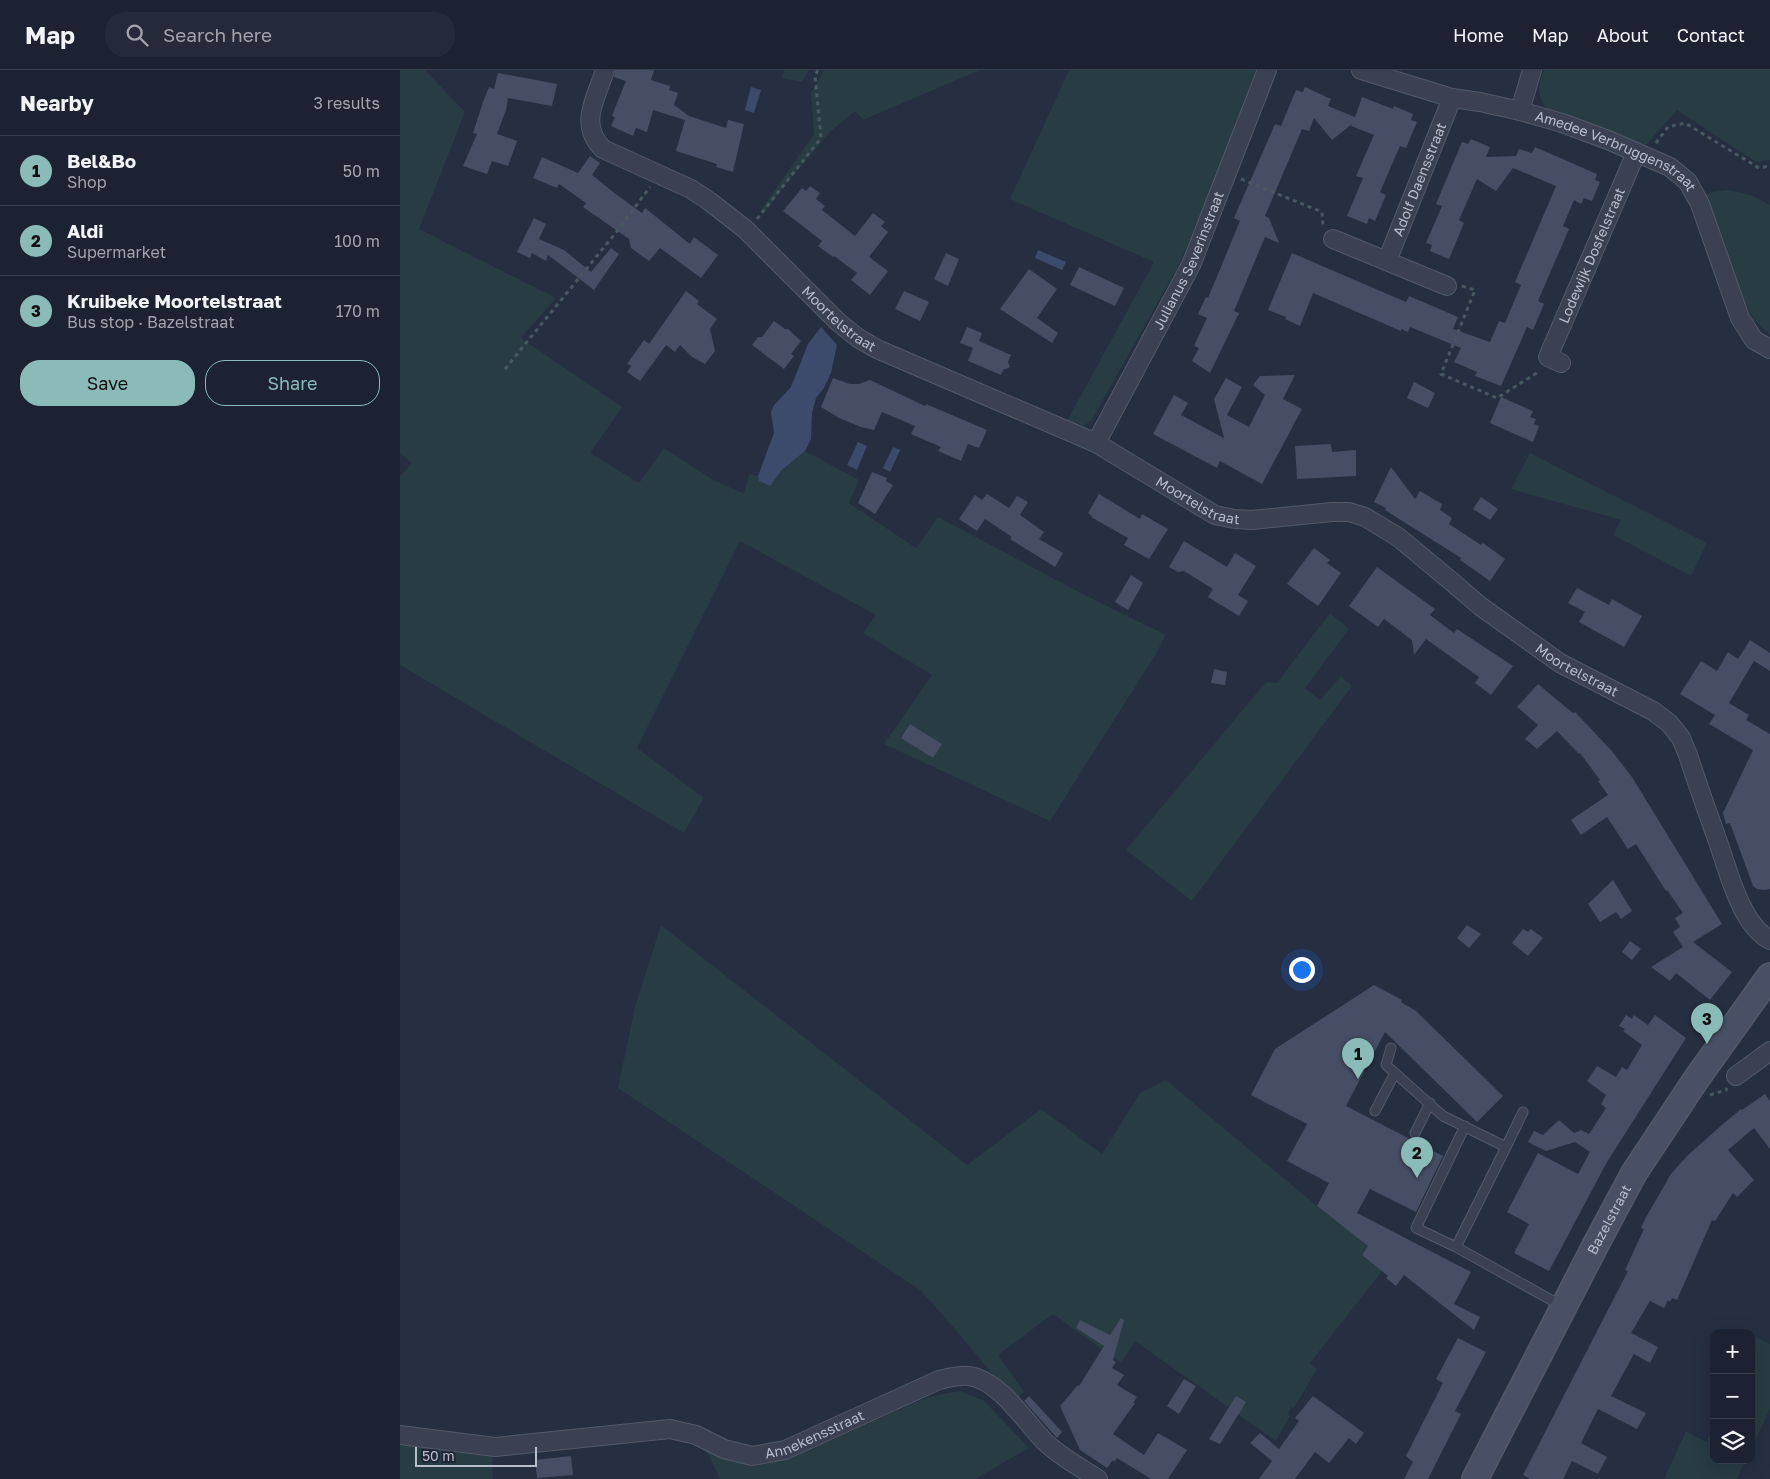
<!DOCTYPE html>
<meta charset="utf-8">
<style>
:root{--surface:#1c2232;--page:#252a3a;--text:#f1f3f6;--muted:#a0a4ac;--line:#3a3f4d;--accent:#8bbbb9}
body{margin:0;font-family:"Golos Text",sans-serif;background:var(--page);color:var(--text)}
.controls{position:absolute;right:15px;bottom:15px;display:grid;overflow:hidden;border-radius:10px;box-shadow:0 5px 20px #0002}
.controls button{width:45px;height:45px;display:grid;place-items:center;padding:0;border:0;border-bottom:1px solid var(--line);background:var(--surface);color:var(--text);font:25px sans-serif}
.scale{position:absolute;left:15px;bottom:12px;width:122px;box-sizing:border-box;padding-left:5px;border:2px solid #b8bdcc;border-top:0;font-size:14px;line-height:18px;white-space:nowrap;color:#b8bdcc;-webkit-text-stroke:4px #1f2637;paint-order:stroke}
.you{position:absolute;left:901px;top:899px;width:18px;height:18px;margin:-12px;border:4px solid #fff;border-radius:50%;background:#1a73e8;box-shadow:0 0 0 8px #1a73e833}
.badge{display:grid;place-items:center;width:32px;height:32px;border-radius:50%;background:var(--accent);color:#111;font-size:16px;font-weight:700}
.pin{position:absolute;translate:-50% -41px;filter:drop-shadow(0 1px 2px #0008)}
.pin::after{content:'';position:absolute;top:26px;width:18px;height:15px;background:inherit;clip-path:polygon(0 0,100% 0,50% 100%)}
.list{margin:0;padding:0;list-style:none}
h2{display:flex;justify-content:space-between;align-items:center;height:65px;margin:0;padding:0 20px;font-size:21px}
h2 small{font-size:16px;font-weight:400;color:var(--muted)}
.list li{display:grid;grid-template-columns:32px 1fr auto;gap:15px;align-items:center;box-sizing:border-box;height:70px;padding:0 20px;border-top:1px solid var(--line)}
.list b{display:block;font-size:19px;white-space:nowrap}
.list p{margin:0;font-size:16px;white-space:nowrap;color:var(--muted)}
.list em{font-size:16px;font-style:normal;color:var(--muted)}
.actions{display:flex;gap:10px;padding:15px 20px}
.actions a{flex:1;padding:11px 0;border:1px solid var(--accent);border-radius:20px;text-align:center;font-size:18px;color:var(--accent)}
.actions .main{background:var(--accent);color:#111}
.icon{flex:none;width:28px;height:28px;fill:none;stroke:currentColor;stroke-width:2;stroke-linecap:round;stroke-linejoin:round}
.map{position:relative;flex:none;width:1370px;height:1409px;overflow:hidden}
header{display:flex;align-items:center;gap:30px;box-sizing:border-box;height:70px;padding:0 25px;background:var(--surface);border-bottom:1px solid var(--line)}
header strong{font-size:24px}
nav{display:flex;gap:28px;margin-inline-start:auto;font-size:18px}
.search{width:350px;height:45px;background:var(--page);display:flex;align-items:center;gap:12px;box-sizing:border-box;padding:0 18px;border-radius:20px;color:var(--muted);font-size:19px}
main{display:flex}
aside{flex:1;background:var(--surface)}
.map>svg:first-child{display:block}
.green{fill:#283c43}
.water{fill:#3c4a6b}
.building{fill:#454e64}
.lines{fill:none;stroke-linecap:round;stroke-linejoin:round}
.lane-casing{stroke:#535969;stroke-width:11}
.street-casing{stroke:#535969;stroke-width:20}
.secondary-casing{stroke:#535969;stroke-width:28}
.path{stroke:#475960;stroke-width:3;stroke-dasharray:4 4;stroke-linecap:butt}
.lane{stroke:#3b4152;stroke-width:9}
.street{stroke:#3b4152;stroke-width:18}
.secondary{stroke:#494f65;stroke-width:25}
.labels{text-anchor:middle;stroke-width:4;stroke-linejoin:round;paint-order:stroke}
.street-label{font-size:14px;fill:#b8bdcc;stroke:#1f2637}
</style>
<header>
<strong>Map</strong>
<div class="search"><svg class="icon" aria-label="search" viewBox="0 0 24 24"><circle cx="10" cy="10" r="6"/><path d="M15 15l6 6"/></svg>Search here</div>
<nav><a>Home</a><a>Map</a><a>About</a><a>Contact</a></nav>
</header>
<main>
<aside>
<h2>Nearby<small>3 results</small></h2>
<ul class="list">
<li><span class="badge">1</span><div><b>Bel&amp;Bo</b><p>Shop</p></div><em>50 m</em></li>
<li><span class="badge">2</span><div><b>Aldi</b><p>Supermarket</p></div><em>100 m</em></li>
<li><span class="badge">3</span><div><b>Kruibeke Moortelstraat</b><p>Bus stop · Bazelstraat</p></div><em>170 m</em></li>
</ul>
<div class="actions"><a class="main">Save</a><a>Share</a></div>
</aside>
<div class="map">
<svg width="1370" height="1409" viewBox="0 0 1370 1409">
<rect width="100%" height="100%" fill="#262e42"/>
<path class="green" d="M0,0H25L65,42L19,159L156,228L121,268L222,337L190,383L239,413L264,378L312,409L344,424L349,404L358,406L359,411L370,416L382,400L405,381L459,410L449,433L516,478L538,447L681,523L766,565L754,587L650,751L484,674L532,605L463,563L476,545L340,471L237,678L304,728L284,763L0,595V406L12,393L0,383Z
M384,0H409L402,12L382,8Z
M424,0H580L463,50L455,41L431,61L389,110L364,143V136L414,64L411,23Z
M669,0H856L823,92L779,195L691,351L683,356L667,351L754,192L610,129Z
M1144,0H1370V90L1356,92L1277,40L1243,78L1155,46C1138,32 1135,21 1144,0Z
M1328,120L1351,125L1370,135V265L1353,249L1343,227L1305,125L1312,122Z
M1130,383L1307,473L1291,506L1213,465L1221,450L1111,419Z
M930,543L949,559L905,618L920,630L941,606L952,616L792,831L726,780L866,612L877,613Z
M261,855L567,1095L641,1039L702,1084L740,1023L766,1010L917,1136L968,1176L962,1185L982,1201L910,1293L917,1299L894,1338L891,1337L888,1344L890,1346L876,1371L735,1271L721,1293L653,1244L598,1285L624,1322L614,1330C583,1293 553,1255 520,1220L218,1018L235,937Z
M1351,1265L1370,1274V1339L1351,1379Z
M560,1321L583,1330L629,1378L575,1409H320L306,1380L333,1389L363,1394L417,1376L528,1327Z
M1314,1357V1390H1346L1337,1409H1264L1286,1361L1306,1372Z
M0,1374L92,1386L93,1409H0Z"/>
<path class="water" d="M351,17L361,20L354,43L345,40Z
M638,180L666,192L662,200L635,188Z
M421,257L437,275L431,303L424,318L416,328L412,343L411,369L405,381L382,400L370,416L359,411L358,406L374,363L371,342L374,335L391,317L408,274Z
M458,372L467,376L457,400L447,395Z
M493,377L500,380L490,402L483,398Z"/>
<path class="building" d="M215,0H254L251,10L270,16L269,20L278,23L274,35L289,46L326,58L328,50L344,54L333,102L316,97L317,94L276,81L285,50L253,40L247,62L236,58L233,66L211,56L215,47L212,46L215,38L226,11L214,7Z
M98,3L157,14L152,36L108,28L106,40L97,64L117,71L108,96L92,91L87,104L63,96L77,64L73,63L83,32L89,17L94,19Z
M905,17L931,29L928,36L955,47L962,27L993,39L994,36L1013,44L1011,50L1017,52L1006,78L1000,76L980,122L986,125L975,151L969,148L967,154L947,146L963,108L956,106L974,65L951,56L952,54L932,70L914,48L909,61L902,59L865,146L869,148L879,173L865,167L834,241L839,243L810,303L792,291L799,278L794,276L807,248L798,244L806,227L808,228L840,151L834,148L875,54L881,56L896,20L903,22Z
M1071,69L1090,77L1086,87L1116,86L1119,79L1132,83L1135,77L1197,104L1195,110L1200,112L1192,131L1184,128L1181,134L1174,130L1163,156L1169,159L1138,231L1144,234L1133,260L1127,257L1101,316L1075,306L1077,302L1054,292L1061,278L1010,257L1008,262L1001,259V261L913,223L900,256L885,249L886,247L868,240L892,183L1006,232L1009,226L1058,247L1053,259L1090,272L1099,251L1105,253L1121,215L1115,212L1156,116L1113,98L1096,121L1077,109L1059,150L1064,153L1049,189L1030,181L1032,175L1026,173L1042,136L1036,134L1062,72L1068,74Z
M190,86L200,93L192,105L217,125L242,143L245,138L290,174L294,167L318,185L301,208L260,178L249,191L231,178L229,169L183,137L186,133L159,114L157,118L133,108L142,87L178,103Z
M410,116L420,123L416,129L425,136L422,140L455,166L473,143L485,152L481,156L488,162L469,187L488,201L470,225L451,210L457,203L434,186L433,187L418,176L422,171L383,141L402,118L406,121Z
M134,148L146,154L139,169L164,180L191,202L211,178L219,184L194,220L148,185L146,191L132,183L130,188L117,182Z
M546,183L559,189L548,216L534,209Z
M679,197L724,218L715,236L670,215Z
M629,199L657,219L637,248L658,263L652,273L600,239Z
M286,221L299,231L297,234L317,249L310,259L315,281L305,294L292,287L280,275L275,282L266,275L240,311L227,302L231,296L227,294L244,270L249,274Z
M504,221L529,232L520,251L495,239Z
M374,251L385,259H388L401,271L391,284L394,286L384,299L352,275L358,267H362Z
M567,257L582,263L579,271L611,285L608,292L610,297L603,300L601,305L568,291L573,278L560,273Z
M895,305L883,329L902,339L862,414L820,391L817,398L753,364L774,325L788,333L781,345L824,368L814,329L826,308L842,317L827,345L849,357L865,325L853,315L860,306Z
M433,308L450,314H459L470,310L525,336L526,334L587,360L579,378L568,374L561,391L538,381L541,377L511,364L515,356L482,342L474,360L461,357L439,348L421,337Z
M1014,312L1035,323L1028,338L1007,328Z
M1101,327L1133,341L1130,347L1136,349L1134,354L1139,356L1133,372L1090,353Z
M931,374L932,382L956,380V406L897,409L895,376Z
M991,397L1015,429L1020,421L1042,434L1040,440L1052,448L1049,454L1081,475L1083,473L1105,489L1090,511L1060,490L1061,488L985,440L986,438L974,432Z
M472,402L487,408L486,411L493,415L475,444L458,433Z
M587,424L609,438L617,426L628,432L620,445L644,462L639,469L663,483L655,497L610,469L612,467L585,449L577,461L559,449L575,425L582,430Z
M699,424L740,449L742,444L768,459L749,489L724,475L728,468L691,447L692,446L688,443Z
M1081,427L1098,439L1090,450L1073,439Z
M784,471L827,497L835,483L856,496L838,525L848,531L839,546L808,527L813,519L784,501L778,502L769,497Z
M914,478L930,490L927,493L941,503L918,536L887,514Z
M977,497L1035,539L1030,545L1054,563L1057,559L1113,596L1091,625L1075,613L1079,607L1026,569L1014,585L1012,570L984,549L978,557L949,536Z
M731,505L743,513L728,540L715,532Z
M1177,518L1209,535L1212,529L1242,546L1224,577L1179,552L1185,542L1168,533Z
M1350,570L1370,583V601L1354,591L1329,633L1349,645L1346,650L1370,664V819L1365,820L1357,819L1353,816L1330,753L1326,754L1323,743L1353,680L1309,654L1315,645L1280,624L1301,591L1317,601L1328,582L1338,589Z
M814,599L827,602L825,615L811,613Z
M1138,614L1173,643L1175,642L1211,680L1232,707L1322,854L1293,872L1332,902L1310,930L1276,903L1270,911L1251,897L1283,877L1273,862L1280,857L1275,848L1283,843L1267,820L1266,821L1236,774L1228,779L1207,747L1181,765L1171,750L1208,725L1198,711L1200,710L1180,683L1179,684L1157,661L1137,679L1125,669L1138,655L1117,637Z
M510,654L542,674L533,688L501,668Z
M1213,810L1232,841L1221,849L1216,842L1200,852L1188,834Z
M1067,855L1081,864L1069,878L1057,868Z
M1123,859L1128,862L1131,859L1143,868L1128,886L1112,873Z
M1230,871L1241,879L1232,890L1222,882Z
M974,915L1002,930L1001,932L1016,941L1103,1026L1077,1052L985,962L946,1036L1043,1086L1016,1142L970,1119L957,1143L1071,1202L1054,1234L1080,1247L1074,1260L1004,1205L996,1216L986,1208L988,1206L962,1185L968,1176L917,1136L929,1113L887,1091L907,1054L851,1025L875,979Z
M1226,945L1232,949L1234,945L1248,955L1255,945L1286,968L1207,1092L1149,1201L1114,1183L1129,1154L1107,1142L1138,1083L1178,1104L1190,1082L1175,1072L1146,1081L1128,1072L1134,1061L1143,1065L1159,1050L1174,1063L1181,1060L1189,1064L1206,1038L1201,1034L1206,1025L1187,1011L1197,996L1216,1007L1222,997L1227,1000L1242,975L1223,961L1225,959L1219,956Z
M1365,1024L1370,1031V1079L1354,1058L1328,1080L1354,1110L1337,1127L1333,1123L1315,1151L1312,1150L1277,1230L1272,1228L1270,1232L1268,1230L1264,1238L1250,1231L1231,1263L1258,1277L1250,1293L1234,1284L1211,1326L1246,1343L1237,1359L1198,1339L1181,1373L1207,1387L1198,1404L1172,1391L1163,1409H1130L1123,1405L1228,1201L1225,1200L1244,1159L1241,1158L1245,1149L1271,1104L1287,1086L1323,1054L1341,1039L1342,1040Z
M721,1248L724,1250L713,1290L716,1292L712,1298L724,1305L717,1315L737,1327L733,1333H735L713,1364L744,1385L758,1363L787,1380L768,1409H751L717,1388L714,1392L713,1390L707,1398L680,1380L660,1336L678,1315L679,1316L704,1276L676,1258L680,1250L710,1265Z
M1058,1268L1086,1282L1055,1341L1061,1344L1028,1409H1004L1013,1392L1006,1386L1043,1313L1036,1309Z
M784,1309L796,1316L779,1344L767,1336Z
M629,1326L662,1362L657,1368L624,1331Z
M836,1326L846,1332L820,1374L809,1369Z
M913,1326L964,1363L956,1374L949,1368L929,1393L915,1382L895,1409H859L872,1391L850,1373L860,1363L879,1379L899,1351L895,1348Z
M171,1386L173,1405L137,1408L135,1390Z"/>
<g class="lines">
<defs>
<path id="lane" d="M991,978L986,995L1043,1046L1106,1077L1056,1177L1162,1236
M975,1041L995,1003
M1015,1063L1030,1033
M1106,1077L1123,1042
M1056,1177L1016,1158L1065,1056"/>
<g id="street">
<path id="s1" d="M205,0C196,29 178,54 203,79L291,119L309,131L345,159L438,252L458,268L477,279L696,373L815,445L835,449L852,450L932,442H949L965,447L998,467L1051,511L1080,536L1160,593L1253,641L1269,653L1281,668L1288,685C1297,713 1307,741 1317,769C1328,799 1340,854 1370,870"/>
<path id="s2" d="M961,0L1052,28L1080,32L1120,41L1162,53L1208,70L1270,97L1288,112L1300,134L1340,248L1354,270L1370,279"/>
<path d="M1120,41L1132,0"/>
<path d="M933,169L1047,216"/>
<path id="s3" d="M987,191L1052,28"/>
<path id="s4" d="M1161,293L1148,287L1236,83"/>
<path id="s5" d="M696,373L791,195L867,0"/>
<path d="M1336,1006L1370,981"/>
<path id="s6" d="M0,1365L95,1377L270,1359L296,1365L324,1379L352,1386L385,1380L539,1310C548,1308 559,1305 569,1306C599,1310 624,1350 644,1371C659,1386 680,1397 698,1409"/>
</g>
<g id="secondary">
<path id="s7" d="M1075,1409L1195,1176L1234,1103L1297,1008L1370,906"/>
</g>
</defs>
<use href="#lane" class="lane-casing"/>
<use href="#street" class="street-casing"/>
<use href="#secondary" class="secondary-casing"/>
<path class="path" d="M1256,73L1268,57L1285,53L1359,98L1370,96
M841,109L922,142L923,156
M357,149L421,68L415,6L418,0
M1062,216L1075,220L1041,304L1097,328L1140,301
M105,299L218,160L250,117
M1310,1025L1326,1020L1327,1018"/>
<use href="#lane" class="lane"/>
<use href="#street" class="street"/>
<use href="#secondary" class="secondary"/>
</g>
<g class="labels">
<g class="street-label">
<text dy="5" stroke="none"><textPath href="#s2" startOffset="269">Amedee Verbruggenstraat</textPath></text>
<text dy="5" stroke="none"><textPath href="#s3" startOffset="88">Adolf Daensstraat</textPath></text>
<text dy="5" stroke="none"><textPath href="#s4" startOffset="125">Lodewijk Dosfelstraat</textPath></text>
<text dy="5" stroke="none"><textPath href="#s5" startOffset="205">Julianus Severinstraat</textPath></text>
<text dy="5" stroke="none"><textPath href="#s1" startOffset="379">Moortelstraat</textPath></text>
<text dy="5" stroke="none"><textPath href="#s1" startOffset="784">Moortelstraat</textPath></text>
<text dy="5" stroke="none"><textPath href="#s1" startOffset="1219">Moortelstraat</textPath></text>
<text dy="5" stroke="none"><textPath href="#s7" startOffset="292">Bazelstraat</textPath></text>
<text dy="5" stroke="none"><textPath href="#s6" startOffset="425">Annekensstraat</textPath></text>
</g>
</g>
</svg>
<div class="controls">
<button>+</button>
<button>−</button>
<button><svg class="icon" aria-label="layers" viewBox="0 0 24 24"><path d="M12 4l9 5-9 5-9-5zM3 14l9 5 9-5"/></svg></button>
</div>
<div class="scale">50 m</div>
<div class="you"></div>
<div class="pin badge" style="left:958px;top:1009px">1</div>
<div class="pin badge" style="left:1017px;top:1108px">2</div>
<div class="pin badge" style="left:1307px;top:974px">3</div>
</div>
</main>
